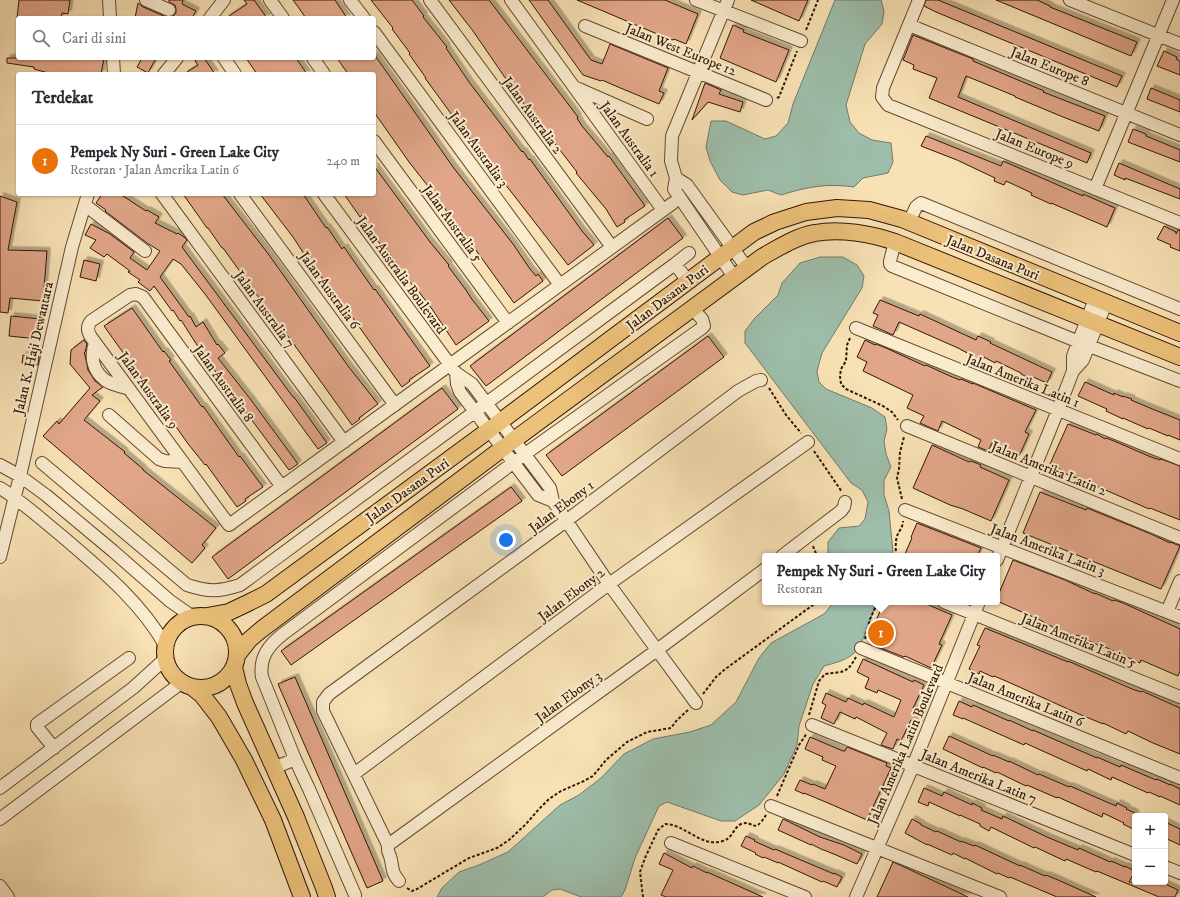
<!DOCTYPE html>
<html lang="id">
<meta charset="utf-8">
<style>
:root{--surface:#fff;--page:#f7f7f7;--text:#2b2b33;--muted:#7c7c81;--line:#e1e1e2;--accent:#8f2418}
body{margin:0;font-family:"IM FELL DW Pica",serif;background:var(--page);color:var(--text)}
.controls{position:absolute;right:12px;bottom:12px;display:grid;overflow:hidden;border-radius:4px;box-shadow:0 1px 3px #0004}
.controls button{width:36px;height:36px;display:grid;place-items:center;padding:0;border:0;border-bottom:1px solid var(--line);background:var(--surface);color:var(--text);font:20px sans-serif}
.you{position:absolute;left:506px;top:540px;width:14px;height:14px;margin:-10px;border:3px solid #fff;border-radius:50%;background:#1a73e8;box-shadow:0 0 0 6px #1a73e833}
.badge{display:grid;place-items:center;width:26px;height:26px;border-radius:50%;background:var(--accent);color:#fff;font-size:13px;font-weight:700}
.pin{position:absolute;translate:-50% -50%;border:2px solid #fff;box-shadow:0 1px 4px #0006}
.popup{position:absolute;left:762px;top:553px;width:238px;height:52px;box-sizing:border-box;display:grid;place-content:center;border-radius:4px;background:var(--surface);filter:drop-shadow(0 1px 3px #0005);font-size:13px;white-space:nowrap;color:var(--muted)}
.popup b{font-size:15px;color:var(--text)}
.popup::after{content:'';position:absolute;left:50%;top:100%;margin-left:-8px;border:8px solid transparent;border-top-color:var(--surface)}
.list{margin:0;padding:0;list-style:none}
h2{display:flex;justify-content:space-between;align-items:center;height:52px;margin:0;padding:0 16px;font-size:17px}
h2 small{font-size:13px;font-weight:400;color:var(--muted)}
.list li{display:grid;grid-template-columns:26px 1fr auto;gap:12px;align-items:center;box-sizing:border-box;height:72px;padding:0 16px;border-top:1px solid var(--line)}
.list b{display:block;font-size:15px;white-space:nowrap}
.list p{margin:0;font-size:13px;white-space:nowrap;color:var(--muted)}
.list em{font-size:13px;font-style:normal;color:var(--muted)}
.icon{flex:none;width:22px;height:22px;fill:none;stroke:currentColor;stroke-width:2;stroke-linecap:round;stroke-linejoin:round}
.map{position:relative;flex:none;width:1180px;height:897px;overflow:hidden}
.search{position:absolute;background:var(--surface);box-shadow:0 1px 3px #0004;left:16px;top:16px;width:360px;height:44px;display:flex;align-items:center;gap:10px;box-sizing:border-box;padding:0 14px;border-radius:4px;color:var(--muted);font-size:15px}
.panel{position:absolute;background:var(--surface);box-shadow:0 1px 3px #0004;left:16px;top:72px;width:360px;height:124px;border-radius:4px}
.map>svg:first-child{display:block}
.water{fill:#9dbeab;stroke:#727b68}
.building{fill:#e1a689;stroke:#321604;filter:url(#shadow)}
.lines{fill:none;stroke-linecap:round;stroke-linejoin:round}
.minor-casing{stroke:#644930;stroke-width:14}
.major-casing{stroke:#321604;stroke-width:18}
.path{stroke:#321604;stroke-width:2;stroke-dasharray:3 2;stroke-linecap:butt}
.minor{stroke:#faeccf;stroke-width:12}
.major{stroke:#ecc17a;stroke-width:16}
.labels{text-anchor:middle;stroke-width:4;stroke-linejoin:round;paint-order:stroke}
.street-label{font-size:14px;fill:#321604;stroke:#faeccf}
</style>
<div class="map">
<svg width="1180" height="897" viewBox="0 0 1180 897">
<defs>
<filter id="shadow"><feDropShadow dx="3.5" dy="-3.5" stdDeviation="0" flood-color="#0004"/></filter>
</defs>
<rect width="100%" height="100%" fill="#f8e2b5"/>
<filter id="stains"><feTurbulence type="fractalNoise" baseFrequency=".005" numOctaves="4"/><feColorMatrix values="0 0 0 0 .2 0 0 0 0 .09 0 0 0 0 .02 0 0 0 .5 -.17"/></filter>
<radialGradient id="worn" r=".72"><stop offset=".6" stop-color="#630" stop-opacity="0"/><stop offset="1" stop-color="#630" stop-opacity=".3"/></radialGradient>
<path class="water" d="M835,0H881L884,11L882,24L865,44L846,105L850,122L859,133L872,140L891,143L893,162L888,173L863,178L854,187C826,183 807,187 781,195L768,190L743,195L732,192L720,180L710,161L706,147L711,121H726L765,139L776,136L788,123L793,104Z
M820,257H843L857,265L864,276L862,288L822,353L817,371L819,382L826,389L872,408L885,417L887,429L884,441L886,454L891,467L884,480V495L889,511L893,552L892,556H831L828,553V542L839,528L859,526L865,519L868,502L862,490L851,483L745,343V331L754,319L778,295L782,283L800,263Z
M834,602H876C872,615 863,646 853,654C845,661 834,663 824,666L813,684L799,726L797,745L784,774L759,805L735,821H721L667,802L659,806L635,858L625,890L621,897H581L560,889L552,890L543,897H437L442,888L459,872L479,865L508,852L560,805L579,795L601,778L624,754L653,739L690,732L711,725L736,702L759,658L771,643L824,614Z"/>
<path class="building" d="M19,0H70L68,14L62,13L61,18H17Z
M169,0H183L182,4L196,11L192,18H135L138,3L143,7L166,17H169L173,16L176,13V9L175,5L169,2Z
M244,0H254L267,18H226L247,4Z
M293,0H335L347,18H306Z
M371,0H412L424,16L423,17L447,47L446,48L469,82L522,152L523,151L529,160L530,159L582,231L594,245L568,265L460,126L425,78H426L409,54L410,53L392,29L393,28Z
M449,0H489L578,117L577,118L582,126L608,157L609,156L645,206L624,220L625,222L617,227L606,209L576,173L577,172L517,95L473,31Z
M529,0H548L591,60L602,64L610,44L668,68L659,91L664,93L659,104L618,87L602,80L601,81L583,75Z
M577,0H665L698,14L686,44L674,39L673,40L669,39Z
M751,0H808L799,21Z
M926,0H938L1122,76L1117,87L936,12L924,6Z
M996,0H1037L1050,6V7L1137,42L1131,56Z
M733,25L744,30L743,32L789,50L776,82L720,58Z
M913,35L973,59V61L1044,91L1043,92L1105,116L1099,131L1063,117L1015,97V96L966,76L958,97L1091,153L1087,163L929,98L937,78L913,69L914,65L903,60Z
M1164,51L1177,57L1176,59L1180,61V75L1157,66Z
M374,54L453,167L513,244L530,269L536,276L538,274L543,281L514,303L457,224L456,225L439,200L409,162L374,112V74H348L337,58H374Z
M7,58H104L101,74H52L34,69V67L7,63Z
M142,58H156L148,73L137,67Z
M199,58H204L215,74H184L198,65L195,61Z
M246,58H296L307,74H257Z
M705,83L721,90L719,94L743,102L740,112L708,102L692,120Z
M1151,88L1180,100V112L1147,99Z
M1133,129L1146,134V136L1180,150V162L1128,142Z
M926,136L1001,166L1003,161L1083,196V194L1115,208L1107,227L1051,203V204L1031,195L1032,193L1006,181L1004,185L994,181L995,178L957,160L921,146Z
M1119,163L1180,189V199L1125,178V180L1114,175Z
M374,166L430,242L449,265L448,266L466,290L471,298L489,321L456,345L432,309L416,288L415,289L385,247L383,249L362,215L360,217L344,194H374Z
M102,194H120L146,211L147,210L159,217L155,223L177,234L178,233L184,237L187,240L182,247L293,397H294L327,443L318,449L205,294L181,264L173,259L160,277L189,317L190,316L196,327L203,322L217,345L218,344L225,353L218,358L251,400L298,464L289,470L204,356L181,320L180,321L173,310L172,311L154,286L150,291L138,282L140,280L128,272L130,271L107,254L104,257L90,248L96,240L85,235L91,224L110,234L134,252L130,258L147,270L160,251L147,243L105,211L106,210L96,203Z
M183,194H222L269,255L348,366L378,404L359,418L360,419L352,425L293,343L262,302L223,248H222L208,228H207Z
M260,194H303L326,228L327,227L342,249L344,247L374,290L375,289L430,366L409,380L410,381L402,387L340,300H339L332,289L331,290L324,281L309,259L308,260L293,237Z
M0,196L17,202L8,250L47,251L43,301L10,298L8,313L0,312Z
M668,218L683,238L486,386L470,366Z
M1164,226L1176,232V234L1178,230H1180V251L1170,247L1171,245L1157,239Z
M84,260L100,264L96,281L80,277Z
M880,300L919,316L920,314L976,340L978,336L991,342L990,343L1052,372L1047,383L1033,377L1031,379L1021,374V373L996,361L995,363L984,357L981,362L969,356V354L958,348L899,322L893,335L882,330L873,326L878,315L873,313Z
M132,308L163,352L164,351L171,360L169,361L187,386L202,407L203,406L239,457L240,456L263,487L245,499L246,501L237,507L206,464L205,465L189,445L104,326Z
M11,316L40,319L38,339L9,336Z
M708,336L724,357L562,476L546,455Z
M84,340L87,344L85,352L84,353L85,355L88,370L95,381L103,387L92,395L100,401L84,420L125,452L124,453L143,469V470L216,528L202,545L205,548L192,563L43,436L57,421L59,424L90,388L70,364L71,350Z
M865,340L875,345L876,344L886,348L925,366L926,365L950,376L960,380L961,379L973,384V383L1036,410L1025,432L1029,434L1019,456L992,443L988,451L978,447L981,440L942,421L938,431L920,423L924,416L907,408L913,395L863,371L867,362L857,357Z
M23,355L39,357L38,365L22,363Z
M1085,382L1114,395V393L1123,397V396L1132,399L1131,400L1150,408L1180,420V440L1168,435V436L1149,428L1148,429L1123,418V419L1106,411L1107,409L1078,396Z
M442,388L458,409L228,579L212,557Z
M1068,424L1096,435L1097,434L1105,439L1106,438L1114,441L1151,457L1160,460L1161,459L1180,466V520L1150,508L1149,509L1087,482L1076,478L1066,474L1060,470V469L1050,464Z
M932,445L969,462L971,461L981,465L980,467L1009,480L991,521L963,509L950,505L913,488Z
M511,487L522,501L291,665L281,651Z
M1040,492L1086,510L1087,508L1151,534L1170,543V542L1180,546L1161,589L1023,533Z
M917,523L981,548L977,556H904L912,538L911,537Z
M1013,560L1065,580L1095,594V593L1113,601L1114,600L1123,603L1180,629V671L1178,676L1141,660L1140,663L1105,647L1104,648L1077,635L1076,637L1068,633L1067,635L1040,620L997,601V598Z
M884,602H922L952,615L939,644L942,645L931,668L905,656L904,657L873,645L878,635L871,632Z
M985,628L1068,662V661L1132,689L1141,692L1142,691L1180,708V754L1153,743L1128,731L1126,734L1103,723V724L1079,714L1006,681L994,676L993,677L980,671L979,674L969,669L980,646L977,645Z
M863,659L913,682L914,680L924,685L913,708L923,713L919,724L911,720L901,741L897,739L893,749L881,745L887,733L856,717L855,719L840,712L834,724L821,718L826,705L822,703L826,693L846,702L848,698L863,705L864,703L894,717L901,700L878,690L877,693L865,688L869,678L857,672Z
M295,677L383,881L367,888L278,684Z
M959,701L972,707L973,705L1009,721V720L1033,731V730L1097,758V757L1120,767L1121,765L1156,780L1157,779L1170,785V784L1180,789V805L1160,796V797L1149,792L1148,793L1112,777L1111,780L1088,769L1087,771L1025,743L1024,745L963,718V719L953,715Z
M949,736L993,756V755L1009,762V761L1038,775L1039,774L1069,787L1070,786L1116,806L1117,803L1127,808L1126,809L1135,813V830L1123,824L1124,823L1103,813L1102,817L1058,797L1057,798L1027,785L1026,786L997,772L996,773L983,767V768L943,749Z
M810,737L843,751H845L847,747L887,763L886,766L891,768L867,820L828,803L804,793V794L795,790L800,780L812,785L813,784L825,789L836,766L822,760L823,757L805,749Z
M924,788L942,796L944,792L972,805V803L982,808L981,810L1002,819L1003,816L1047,837L1078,850L1079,848L1110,862L1111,861L1125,867V866L1135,871L1129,882H1161L1178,890L1175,897H1159L1097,871L1096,872L1066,859L1065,861L1035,847L1034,848L991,827L989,831L980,826V824L960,815V816L929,802L928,806L918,802Z
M783,819L820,837L844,845L862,854L857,864L836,855L824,850H823L811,844V845L778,830Z
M912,819L921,824V825L936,832L937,831L961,842V841L974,846L975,845L1020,866V865L1045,876L1046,875L1058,880L1096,897H1057L1010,877L1009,878L998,873L997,874L965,858V859L953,853L952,855L927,844V845L905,833Z
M1165,822L1180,829V845L1165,838Z
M746,836L755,840L754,841L774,850L775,849L789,855L834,874V873L842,877L837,887L823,881L822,882L778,862V863L764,857L763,858L755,854L756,853L741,846Z
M664,853L692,868L693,866L707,873V872L763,897H666L661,895L673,870L659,864Z
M893,862L902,866L968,897H877Z"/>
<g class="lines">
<defs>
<path id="minor" d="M109,0L110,18
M146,0L169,10
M270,0L283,18
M350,0L364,18
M430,0L612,247
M511,0L663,210
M696,0L801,41
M728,0L672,136L671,161L676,178L674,189L734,277
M919,0L883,88L882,97L888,105L1180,223
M1070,0L1180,44
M210,18L224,0
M909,25L1180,135
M585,26L766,100
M374,32L560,285
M113,58L114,74
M224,58L235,74
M313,58L324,74
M164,74L177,58
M574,87L647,119
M374,141L508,323
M676,178L687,185L747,268
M1095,189L1173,0
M162,194L344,442
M240,194L395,405
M324,194L456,373L472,384L550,488L553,501L609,584L657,650L696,703
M85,205L145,251
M909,222L916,207L921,203L1180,309
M895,242L890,261V264L892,266L1079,342L1180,381
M675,264L689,253
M856,328L1180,459
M95,343C90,357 93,371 105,380C112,385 121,386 129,389
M1073,371L1083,360L1106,303
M456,373L457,384L460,392L538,495L553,501
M109,415L159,459L165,461L183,462
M907,426L1180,538
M42,463L187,585C209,592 218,592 240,585L675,264L688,281
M0,465L20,476L47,496L113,551L170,601L193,617
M282,487L143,297L136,294L130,295L91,321C87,326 87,331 91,337L229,525C377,418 525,310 673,203
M0,488C23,502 42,520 63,537C100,569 140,601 165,645
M905,510L1180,617
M782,556L841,511L844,507L845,502
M0,557L20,476L72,247L88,194
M997,560L1058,410L1073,371V356L1095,299
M944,602L1180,697
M1167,612L1180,581
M861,648L1180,778
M812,725L1135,855
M54,748L37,727V724L129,658
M274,768L295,759
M354,774L609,584L808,442
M0,788L133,688L165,659
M771,806L1000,897
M0,819L181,683
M671,843L805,897
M388,845L657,650L765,569
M1165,867L1180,873
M399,881C392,873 393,870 391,860C390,853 387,854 388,845L323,711V702L329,694L566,521L738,391L756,381L761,380
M0,886L8,897
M355,897V895L309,789L295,759L262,677C259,657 269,645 283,634L525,454L702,328L704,326L702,319L692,308
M856,897L913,766L979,602"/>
<path id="major" d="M165 652a36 36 0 1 1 72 0a36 36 0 1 1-72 0Z
M207,616L229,612L248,603L266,594L489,430L754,232L775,222L806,212L837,208L869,210L902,219L1180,333
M238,654L249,640L262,629L503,448L762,257C778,248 797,236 815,233C840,228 872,234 895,242L1180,357
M234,667L238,684L245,703L296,817L324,888L327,897
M193,688L202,695L219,717L244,760L273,820L302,897"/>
</defs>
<use href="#minor" class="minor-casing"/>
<use href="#major" class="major-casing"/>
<path class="path" d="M806,30L818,0
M777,98L779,97L797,51
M850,338L847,345L846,361L841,369L840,376L841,384L846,389L883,406L892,412L898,420
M769,388L786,415L801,433
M814,451L842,492
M902,499L897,478L899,469L900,452L904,437
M813,546L817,556
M896,556C896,550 895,543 897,536C899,531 903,527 903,521
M865,639L870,619L878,602
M703,694L716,677L724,670L817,602
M809,715L819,681L825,674C843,671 846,675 856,657
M777,796L799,745L807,733
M407,888L412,891L417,889L469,858L497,848L509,840L526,824L539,809L549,799L561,791L584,781L593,776L606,760L627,742L647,732L671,728L677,720L688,710
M643,897L640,872L645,858L658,830L665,824C685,824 701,848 723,841C732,839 734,827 741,824C754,819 753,836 766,815"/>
<use href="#minor" class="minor"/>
<use href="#major" class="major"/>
</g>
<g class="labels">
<g class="street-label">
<text transform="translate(681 49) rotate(22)" y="5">Jalan West Europe 12</text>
<text transform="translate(1050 66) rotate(22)" y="5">Jalan Europe 8</text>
<text transform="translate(533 115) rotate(54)" y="5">Jalan Australia 2</text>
<text transform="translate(630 139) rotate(54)" y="5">Jalan Australia 1</text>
<text transform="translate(1035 148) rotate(22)" y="5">Jalan Europe 9</text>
<text transform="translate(479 149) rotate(54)" y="5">Jalan Australia 3</text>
<text transform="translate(453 223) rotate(54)" y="5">Jalan Australia 5</text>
<text transform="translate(993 257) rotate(22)" y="5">Jalan Dasana Puri</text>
<text transform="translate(402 275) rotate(54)" y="5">Jalan Australia Boulevard</text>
<text transform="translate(330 290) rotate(54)" y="5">Jalan Australia 6</text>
<text transform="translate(667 297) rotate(-37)" y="5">Jalan Dasana Puri</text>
<text transform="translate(265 309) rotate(54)" y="5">Jalan Australia 7</text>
<text transform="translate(33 348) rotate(-77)" y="5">Jalan K. Haji Dewantara</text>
<text transform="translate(1023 380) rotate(22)" y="5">Jalan Amerika Latin 1</text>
<text transform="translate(224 383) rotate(54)" y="5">Jalan Australia 8</text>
<text transform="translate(149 390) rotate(54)" y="5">Jalan Australia 9</text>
<text transform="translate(1049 468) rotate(22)" y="5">Jalan Amerika Latin 2</text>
<text transform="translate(407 490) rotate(-36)" y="5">Jalan Dasana Puri</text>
<text transform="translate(561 506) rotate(-37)" y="5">Jalan Ebony 1</text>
<text transform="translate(1048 549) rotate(21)" y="5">Jalan Amerika Latin 3</text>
<text transform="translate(571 594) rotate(-37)" y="5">Jalan Ebony 2</text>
<text transform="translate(1079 640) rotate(22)" y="5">Jalan Amerika Latin 5</text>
<text transform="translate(568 696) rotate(-36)" y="5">Jalan Ebony 3</text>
<text transform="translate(1026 699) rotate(22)" y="5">Jalan Amerika Latin 6</text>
<text transform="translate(905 744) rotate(-67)" y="5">Jalan Amerika Latin Boulevard</text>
<text transform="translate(979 776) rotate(22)" y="5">Jalan Amerika Latin 7</text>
</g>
</g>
<rect width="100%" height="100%" filter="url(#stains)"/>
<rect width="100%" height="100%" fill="url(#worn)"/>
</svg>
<div class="controls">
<button>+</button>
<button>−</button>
</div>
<div class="you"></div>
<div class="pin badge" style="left:881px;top:633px;background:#e8710a">1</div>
<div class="popup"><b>Pempek Ny Suri - Green Lake City</b>Restoran</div>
<div class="search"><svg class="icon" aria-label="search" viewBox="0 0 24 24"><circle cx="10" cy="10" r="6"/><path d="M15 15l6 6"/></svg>Cari di sini</div>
<section class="panel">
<h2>Terdekat<small></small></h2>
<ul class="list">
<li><span class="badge" style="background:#e8710a">1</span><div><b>Pempek Ny Suri - Green Lake City</b><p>Restoran · Jalan Amerika Latin 6</p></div><em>240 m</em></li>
</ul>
</section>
</div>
